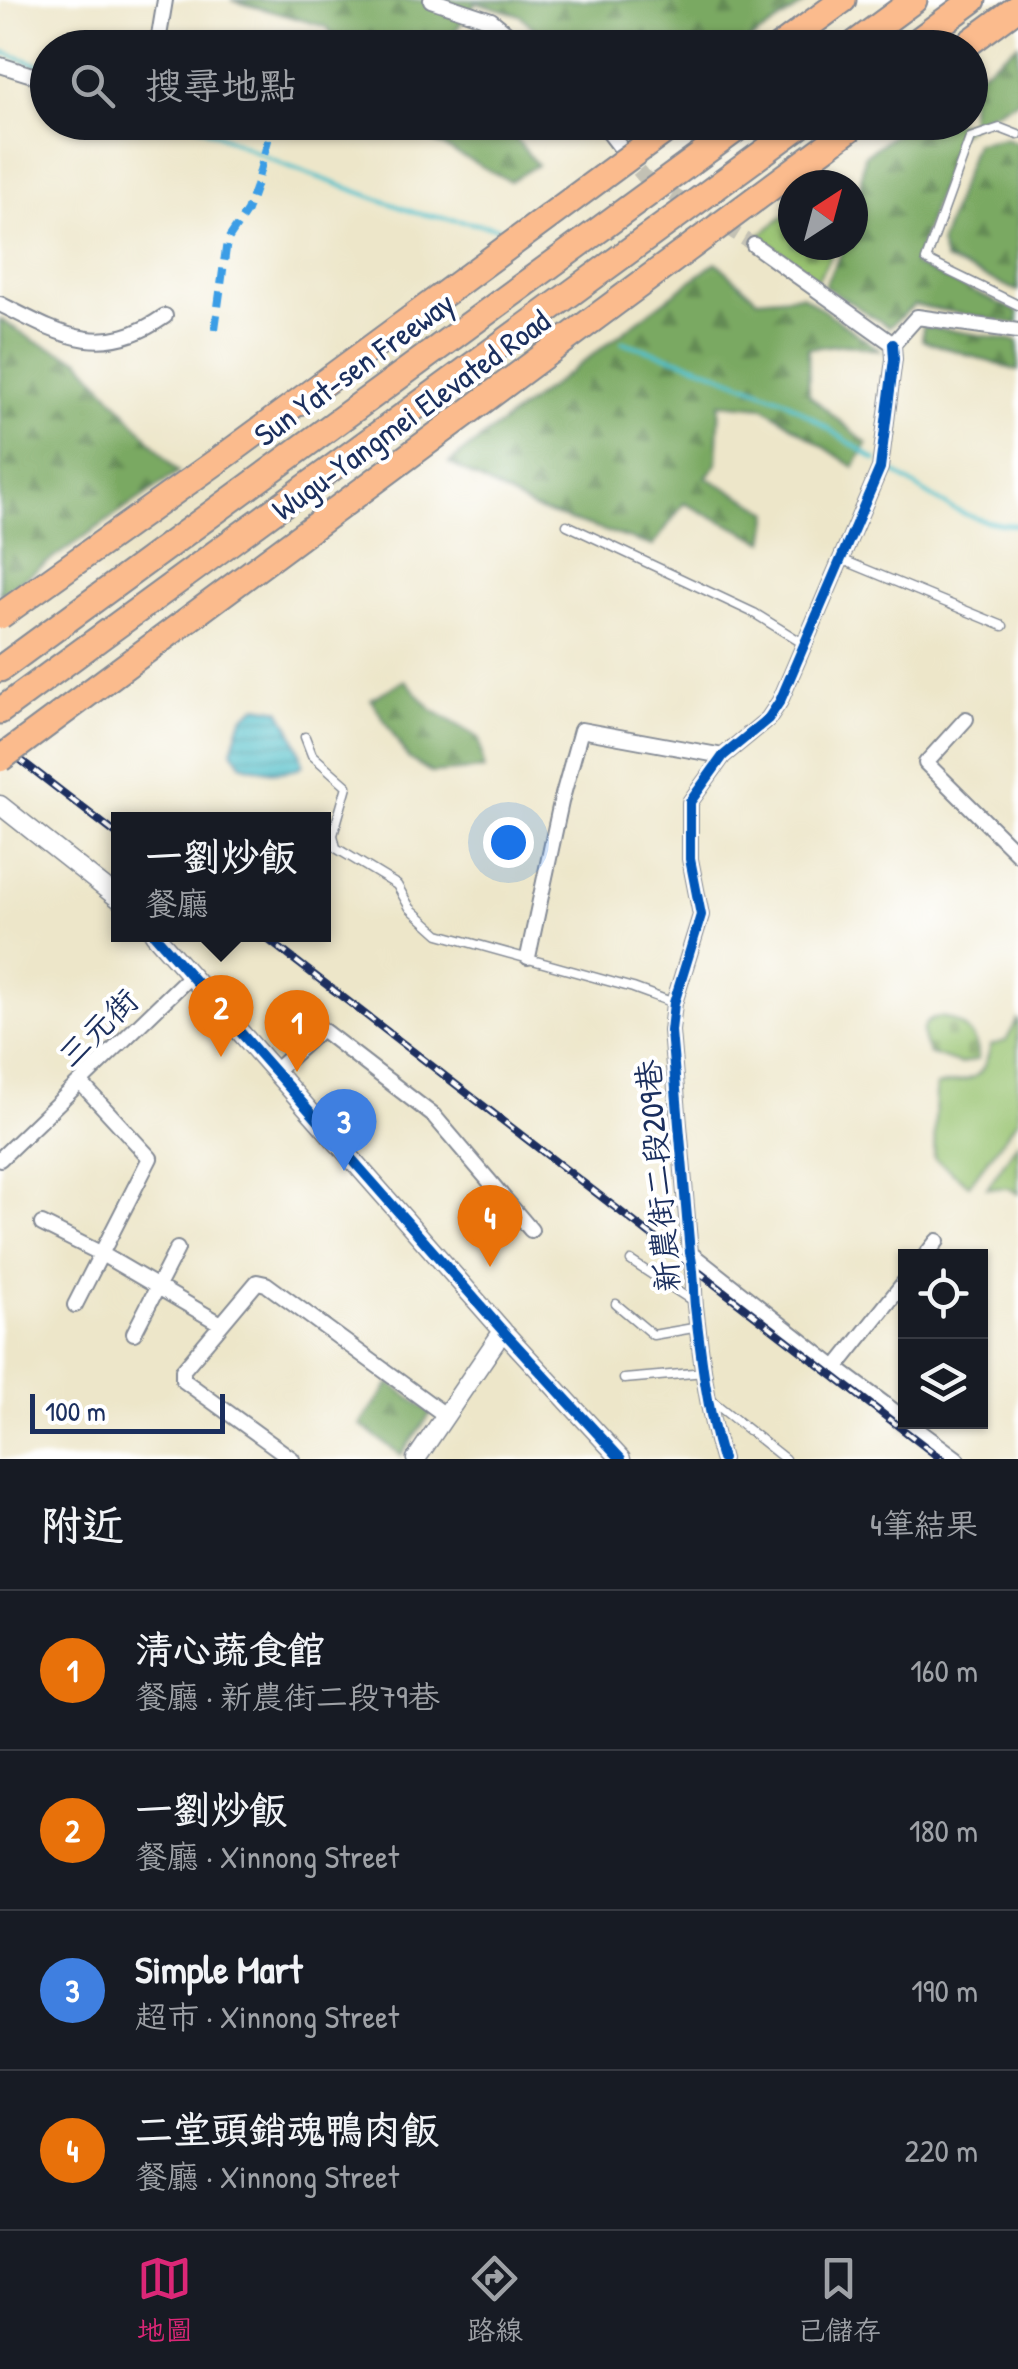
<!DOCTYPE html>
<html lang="zh-TW">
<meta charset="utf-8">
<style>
:root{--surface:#171b24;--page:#20242c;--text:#f1f3f6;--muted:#9ea1a6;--line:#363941;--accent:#db2777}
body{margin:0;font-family:"Patrick Hand","LXGW WenKai TC",sans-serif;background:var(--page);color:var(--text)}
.controls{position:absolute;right:30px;bottom:30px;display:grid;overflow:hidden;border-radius:0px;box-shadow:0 2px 8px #0004}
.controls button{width:90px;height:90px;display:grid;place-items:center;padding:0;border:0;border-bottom:2px solid var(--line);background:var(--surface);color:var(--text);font:50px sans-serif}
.compass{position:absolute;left:778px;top:170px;width:90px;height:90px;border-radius:50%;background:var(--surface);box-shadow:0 2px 8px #0004;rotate:36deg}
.scale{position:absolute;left:30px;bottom:25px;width:195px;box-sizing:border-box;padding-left:10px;border:5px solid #1b2f5e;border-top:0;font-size:28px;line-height:35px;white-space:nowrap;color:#1b2f5e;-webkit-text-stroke:8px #fff;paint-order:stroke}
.you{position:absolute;left:508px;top:842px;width:35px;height:35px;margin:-25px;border:8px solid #fff;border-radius:50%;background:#1a73e8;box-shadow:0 0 0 15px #1a73e833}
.badge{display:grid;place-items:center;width:65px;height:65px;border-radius:50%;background:var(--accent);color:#fff;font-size:32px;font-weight:700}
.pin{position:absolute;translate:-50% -82px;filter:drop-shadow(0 2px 5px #0008)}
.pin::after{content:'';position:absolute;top:52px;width:35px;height:30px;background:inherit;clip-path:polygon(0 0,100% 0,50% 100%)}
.popup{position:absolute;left:111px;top:812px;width:220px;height:130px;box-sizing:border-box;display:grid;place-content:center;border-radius:0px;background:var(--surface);filter:drop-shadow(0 2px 8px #0005);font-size:32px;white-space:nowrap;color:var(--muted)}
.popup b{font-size:38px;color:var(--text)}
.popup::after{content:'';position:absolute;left:50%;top:100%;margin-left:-20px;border:20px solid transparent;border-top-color:var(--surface)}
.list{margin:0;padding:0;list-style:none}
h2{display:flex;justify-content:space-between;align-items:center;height:130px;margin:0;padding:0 40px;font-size:42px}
h2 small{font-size:32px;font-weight:400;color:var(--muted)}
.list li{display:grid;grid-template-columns:65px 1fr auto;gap:30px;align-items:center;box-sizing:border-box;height:160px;padding:0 40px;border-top:2px solid var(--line)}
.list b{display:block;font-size:38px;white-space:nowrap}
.list p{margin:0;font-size:32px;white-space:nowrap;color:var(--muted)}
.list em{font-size:32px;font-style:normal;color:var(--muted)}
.icon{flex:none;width:55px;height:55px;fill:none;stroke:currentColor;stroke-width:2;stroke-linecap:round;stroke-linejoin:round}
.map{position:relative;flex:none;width:1018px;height:1459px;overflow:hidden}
.search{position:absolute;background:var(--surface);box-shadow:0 2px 8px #0004;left:30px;right:30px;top:30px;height:110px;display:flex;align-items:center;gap:25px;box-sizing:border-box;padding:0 35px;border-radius:55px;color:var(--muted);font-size:38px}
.sheet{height:770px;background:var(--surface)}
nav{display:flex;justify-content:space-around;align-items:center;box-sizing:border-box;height:140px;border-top:2px solid var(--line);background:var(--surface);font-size:28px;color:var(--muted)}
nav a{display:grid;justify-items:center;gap:5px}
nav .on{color:var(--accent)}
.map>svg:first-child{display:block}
.green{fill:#98c370;stroke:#5a7967;stroke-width:2.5}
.forest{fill:url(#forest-firs);stroke:#4a6c60;stroke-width:2.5}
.cemetery{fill:url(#cemetery-stones);stroke:#5a7967;stroke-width:2.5}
.water{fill:url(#water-rules);stroke:#377894;stroke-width:2.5}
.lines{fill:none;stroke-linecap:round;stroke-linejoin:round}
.stream{stroke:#53c0c9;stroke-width:4}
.minor-tunnel{stroke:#c3c1b4;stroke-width:14;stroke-dasharray:14 7;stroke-linecap:butt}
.service-casing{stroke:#848a94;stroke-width:11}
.minor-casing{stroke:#848a94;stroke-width:18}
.tertiary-casing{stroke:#848a94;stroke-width:21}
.motorway-casing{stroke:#848a94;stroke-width:29}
.service{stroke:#fff;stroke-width:8}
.minor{stroke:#fff;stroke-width:14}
.tertiary{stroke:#fff;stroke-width:18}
.motorway{stroke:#fbbb8d;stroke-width:25}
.rail-casing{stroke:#1b2f5e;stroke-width:8}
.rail{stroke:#fff;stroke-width:4;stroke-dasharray:11;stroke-linecap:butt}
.motorway-bridge-casing{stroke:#848a94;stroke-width:29;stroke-linecap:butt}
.motorway-bridge{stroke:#fbbb8d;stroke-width:25}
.quiet{stroke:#3b9de6;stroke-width:8;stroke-dasharray:15 8;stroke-linecap:butt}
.cycleway-casing{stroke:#fff;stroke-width:16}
.cycleway{stroke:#0057b8;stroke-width:10}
.labels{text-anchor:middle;stroke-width:8;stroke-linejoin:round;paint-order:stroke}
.street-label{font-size:32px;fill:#1b2f5e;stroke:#fff}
</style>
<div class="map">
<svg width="1018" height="1459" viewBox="0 0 1018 1459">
<defs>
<pattern id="forest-firs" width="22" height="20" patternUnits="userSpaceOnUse" patternTransform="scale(2.5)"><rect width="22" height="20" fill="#7aa962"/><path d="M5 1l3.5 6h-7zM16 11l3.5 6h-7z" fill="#638a54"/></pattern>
<pattern id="cemetery-stones" width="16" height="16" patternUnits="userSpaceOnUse" patternTransform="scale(2.5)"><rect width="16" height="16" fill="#98c370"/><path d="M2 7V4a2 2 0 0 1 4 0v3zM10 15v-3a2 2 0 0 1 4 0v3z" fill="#7b9f5f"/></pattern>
<pattern id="water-rules" width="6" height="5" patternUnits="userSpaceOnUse" patternTransform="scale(2.5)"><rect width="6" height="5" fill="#53c0c9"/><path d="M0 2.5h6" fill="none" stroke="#449ca6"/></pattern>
</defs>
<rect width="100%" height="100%" fill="#fff"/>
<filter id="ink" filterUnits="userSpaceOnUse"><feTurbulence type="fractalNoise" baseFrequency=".01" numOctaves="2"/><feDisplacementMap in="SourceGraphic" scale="20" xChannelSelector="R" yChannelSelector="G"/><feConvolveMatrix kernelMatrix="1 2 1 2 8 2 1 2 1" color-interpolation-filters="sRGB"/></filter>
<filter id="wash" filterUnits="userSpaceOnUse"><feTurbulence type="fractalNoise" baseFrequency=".0048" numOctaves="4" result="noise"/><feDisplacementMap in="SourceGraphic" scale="40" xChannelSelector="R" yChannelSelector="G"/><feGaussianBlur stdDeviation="2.25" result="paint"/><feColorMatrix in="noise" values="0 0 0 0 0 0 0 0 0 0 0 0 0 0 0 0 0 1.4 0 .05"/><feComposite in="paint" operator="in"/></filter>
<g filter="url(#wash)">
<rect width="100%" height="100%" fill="#ede6c9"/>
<path class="green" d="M1018,1019V1119L969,1185L934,1158L936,1086C973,1077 981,1085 991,1045L1006,1041Z
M1018,1142V1194L1009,1188H987Z"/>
<path class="forest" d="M231,0H810L739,48L553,47L520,15L476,2L444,47H341L327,27Z
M1018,44V100L980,118L956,137L914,265L1018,312V324L914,305L889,327L824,286L845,245H853L864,156L910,123L970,122L971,79Z
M398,123H503L537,165L510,181Z
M1005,138L1018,143V291L945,260L940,244L975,143Z
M716,262L757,299L802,295L881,351L847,344L808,348L809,395L867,444L854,467L764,407L720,403L717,464L706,477L770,512L765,542L684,503L653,546L534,509L449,463Z
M0,319L34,341L80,360L178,472L0,595Z
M923,326L1018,341V371L922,340Z
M405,680L431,709L479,738L484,769L432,773L408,758L371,699Z
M390,1383L431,1413L401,1455L360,1425Z"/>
<path class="cemetery" d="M793,209V245H837L816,282L758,236Z
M940,1017C960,1019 980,1038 978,1059L960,1064L929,1053C921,1036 917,1022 940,1017Z"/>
<path class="water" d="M257,706L280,710C291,728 299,744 303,765C285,778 261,770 241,764L232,750L242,718Z"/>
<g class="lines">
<path class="stream" d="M0,51L48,68
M190,122L282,164L416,213L498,228
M622,342L699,366L785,400L876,460
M884,465C926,493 965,525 1018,525"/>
</g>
</g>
<g filter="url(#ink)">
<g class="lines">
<path class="minor-tunnel" d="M625,154L643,176L754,245"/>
<defs>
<path id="service" d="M1018,135L1000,128L970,138L926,260L1018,305
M567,525L754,613L804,644
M843,560L1003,626
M305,737L312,755L347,786L333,835L336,848L397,885L410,908L439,934L633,988L674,1003
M631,1261L694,1302
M616,1304L653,1335L699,1327
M624,1379L705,1372
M712,1401L785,1459"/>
<path id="minor" d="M431,0L491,20L525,48
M102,48L106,43L156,48
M157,48L165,0
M0,65L48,80
M601,122L621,148
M754,245L893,344
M0,304C61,335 102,360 165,316
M893,344L917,317L1018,331
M966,719L926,763L1018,854
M528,957L561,802L581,730L723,756
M275,1071L321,1029L434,1116L531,1230
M0,1159L190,976
M42,1224L100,1253L221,1324
M690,1253L836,1368L906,1280
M925,1256L937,1241
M75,1305L150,1158L81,1083
M134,1333L177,1249
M836,1368L906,1420
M907,1422L957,1459
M292,1459L183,1380V1370L257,1282L266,1284L445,1415
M722,1459C707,1409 701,1357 695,1306C693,1287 695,1271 690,1253L671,1031L674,1003L701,915L690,859V802L723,756L768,719L780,701L880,468L894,359L893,344"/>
<path id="tertiary" d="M0,805L119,899
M154,934L503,1331L621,1459
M416,1459L503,1331"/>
<path id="motorway" d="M778,48L843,0
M849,48L914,0
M908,48L973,0
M962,48L1018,7
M0,669L746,122
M0,711L805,122"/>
</defs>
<use href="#service" class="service-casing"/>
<use href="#minor" class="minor-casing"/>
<use href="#tertiary" class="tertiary-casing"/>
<use href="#motorway" class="motorway-casing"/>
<use href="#service" class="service"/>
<use href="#minor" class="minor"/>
<use href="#tertiary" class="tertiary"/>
<use href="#motorway" class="motorway"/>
<defs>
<path id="rail" d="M0,744L119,836
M261,934L941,1459"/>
</defs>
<use href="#rail" class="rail-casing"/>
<use href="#rail" class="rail"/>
<defs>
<path id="motorway-bridge" d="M0,616L230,452L677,122
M0,759L859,122"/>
</defs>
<use href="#motorway-bridge" class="motorway-bridge-casing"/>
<use href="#motorway-bridge" class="motorway-bridge"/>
<path class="quiet" d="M215,329L227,241L247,211L256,186L268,140L267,127L262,122"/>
<defs>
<path id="cycleway" d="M154,934L503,1331L621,1459
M722,1459C707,1409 701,1357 695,1306C693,1287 695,1271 690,1253L671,1031L674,1003L701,915L690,859V802L723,756L768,719L780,701L880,468L894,359L893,344"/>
</defs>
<use href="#cycleway" class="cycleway-casing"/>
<use href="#cycleway" class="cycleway"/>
</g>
</g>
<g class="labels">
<g class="street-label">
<text transform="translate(354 369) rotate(-36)" y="11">Sun Yat-sen Freeway</text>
<text transform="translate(411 415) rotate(-36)" y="11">Wugu-Yangmei Elevated Road</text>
<text transform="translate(98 1028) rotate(-44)" y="11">三元街</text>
<text transform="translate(658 1176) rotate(-95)" y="11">新農街二段209巷</text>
</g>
</g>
</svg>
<div class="controls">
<button><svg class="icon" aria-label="locate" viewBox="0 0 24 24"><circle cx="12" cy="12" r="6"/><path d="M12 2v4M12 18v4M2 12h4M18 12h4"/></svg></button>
<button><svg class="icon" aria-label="layers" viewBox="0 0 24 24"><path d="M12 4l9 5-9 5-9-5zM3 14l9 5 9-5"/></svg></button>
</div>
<svg class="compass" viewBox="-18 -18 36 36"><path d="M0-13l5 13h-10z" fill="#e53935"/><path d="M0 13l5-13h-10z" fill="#9ea1a6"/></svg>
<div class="scale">100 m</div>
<div class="you"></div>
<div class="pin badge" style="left:297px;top:1072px;background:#e8710a">1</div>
<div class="pin badge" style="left:221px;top:1057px;background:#e8710a">2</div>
<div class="popup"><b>一劉炒飯</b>餐廳</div>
<div class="pin badge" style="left:344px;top:1171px;background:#3f7fe0">3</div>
<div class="pin badge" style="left:490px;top:1267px;background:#e8710a">4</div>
<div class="search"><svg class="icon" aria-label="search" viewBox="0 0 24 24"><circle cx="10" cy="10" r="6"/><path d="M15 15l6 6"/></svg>搜尋地點</div>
</div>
<section class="sheet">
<h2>附近<small>4筆結果</small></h2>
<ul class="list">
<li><span class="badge" style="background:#e8710a">1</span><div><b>清心蔬食館</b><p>餐廳 · 新農街二段79巷</p></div><em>160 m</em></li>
<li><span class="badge" style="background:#e8710a">2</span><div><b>一劉炒飯</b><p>餐廳 · Xinnong Street</p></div><em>180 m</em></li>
<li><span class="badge" style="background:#3f7fe0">3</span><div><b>Simple Mart</b><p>超市 · Xinnong Street</p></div><em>190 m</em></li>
<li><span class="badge" style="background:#e8710a">4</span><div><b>二堂頭銷魂鴨肉飯</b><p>餐廳 · Xinnong Street</p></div><em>220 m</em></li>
</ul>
</section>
<nav>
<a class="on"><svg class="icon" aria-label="map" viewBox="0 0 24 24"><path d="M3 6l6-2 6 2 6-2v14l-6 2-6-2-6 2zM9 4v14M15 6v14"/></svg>地圖</a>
<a><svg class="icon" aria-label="directions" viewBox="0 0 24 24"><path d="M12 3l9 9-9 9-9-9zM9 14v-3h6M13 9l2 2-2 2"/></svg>路線</a>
<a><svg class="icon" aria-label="saved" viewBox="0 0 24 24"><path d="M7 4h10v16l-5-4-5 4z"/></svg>已儲存</a>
</nav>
